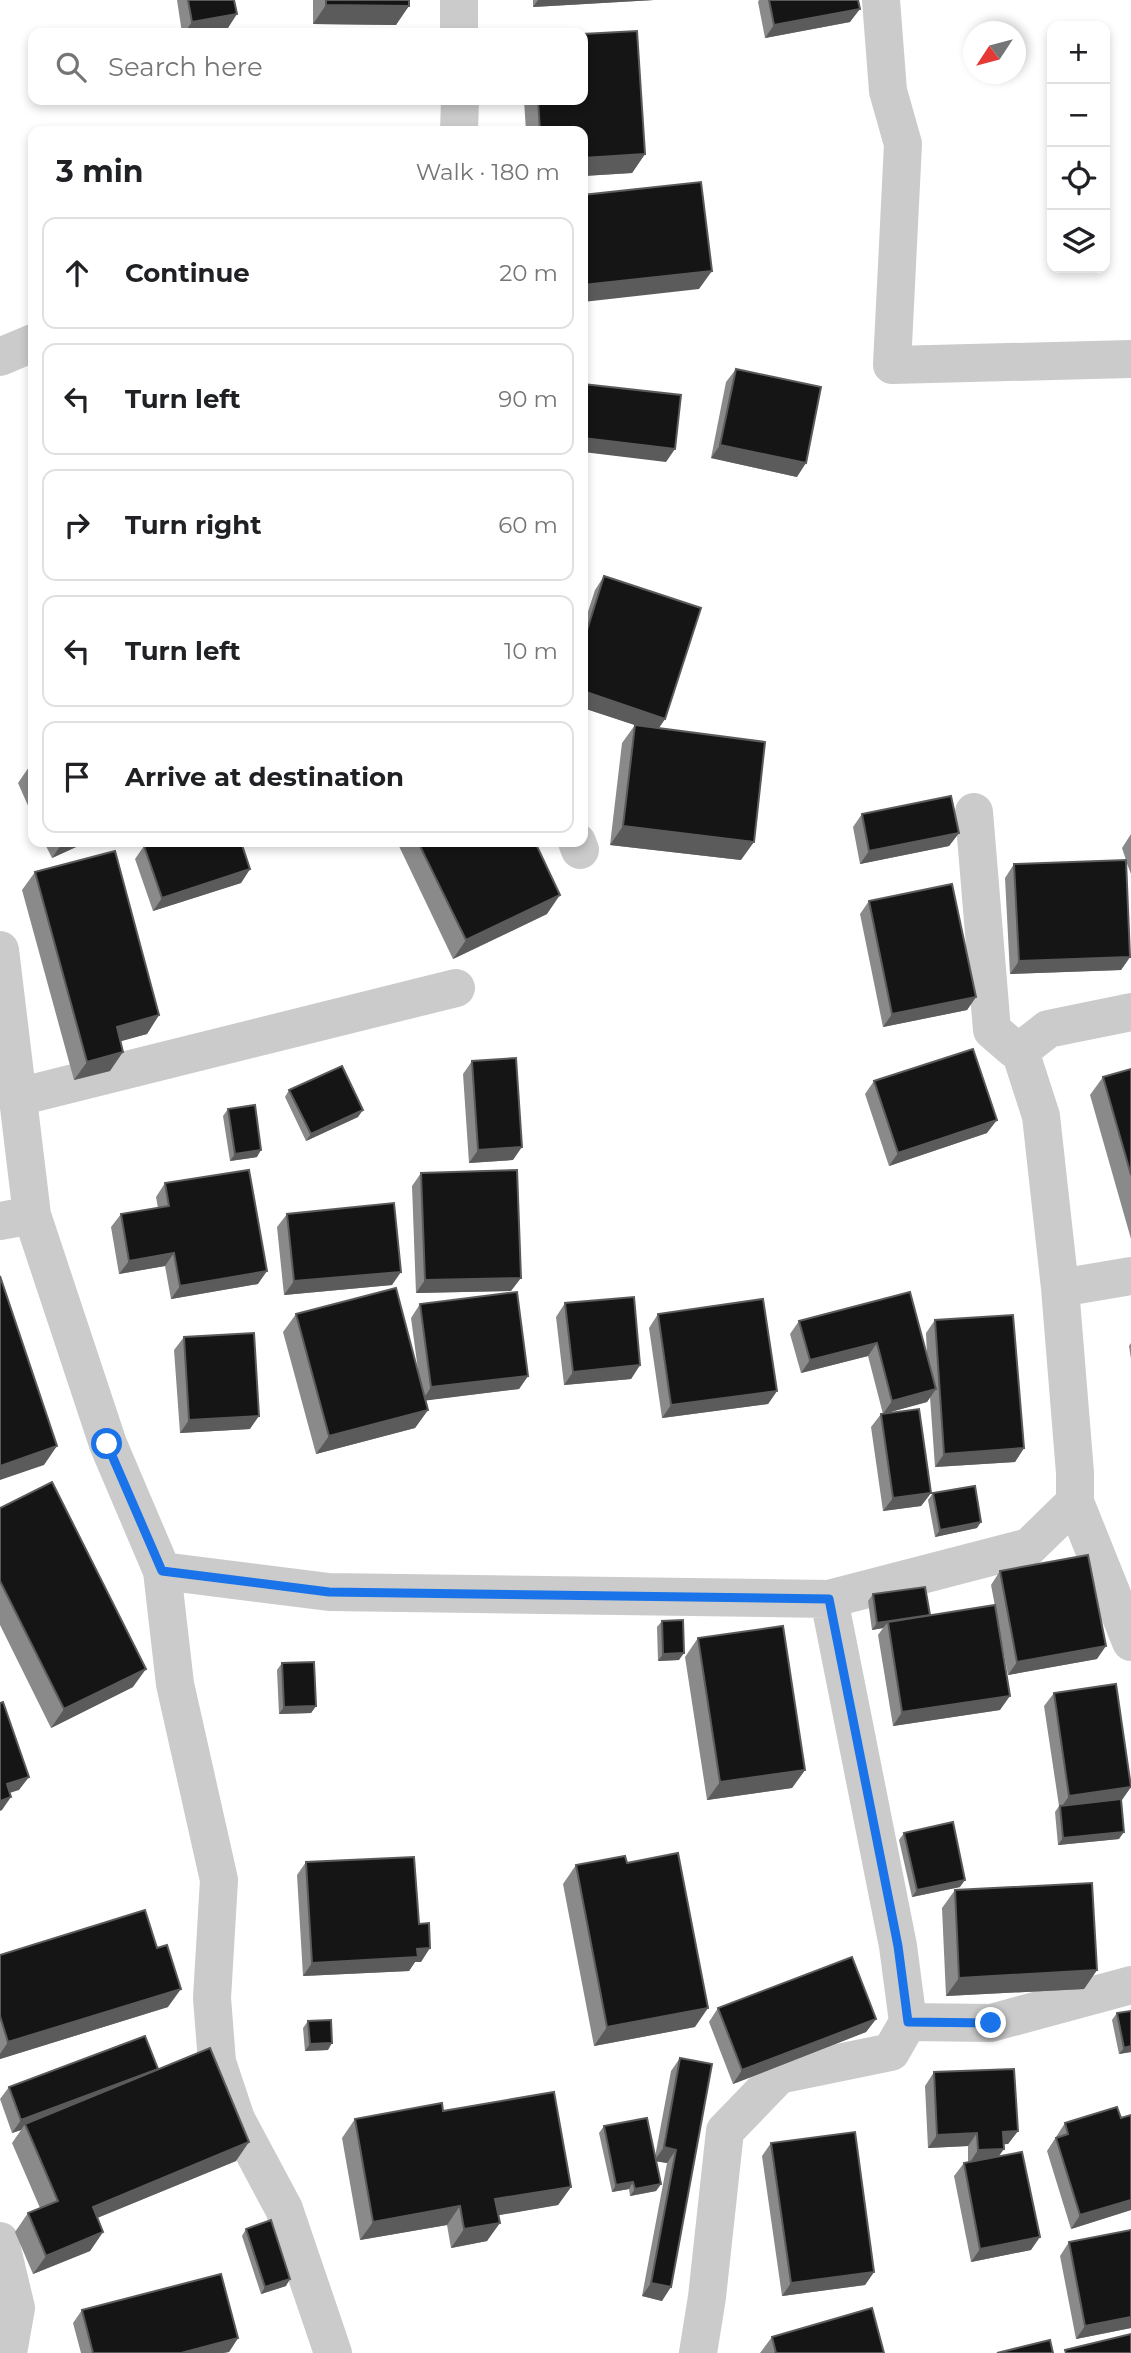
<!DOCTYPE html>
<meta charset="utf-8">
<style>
:root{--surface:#fff;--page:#f2f2f2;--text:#202124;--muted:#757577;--line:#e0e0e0}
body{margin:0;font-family:Montserrat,sans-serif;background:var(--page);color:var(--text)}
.controls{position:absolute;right:21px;top:21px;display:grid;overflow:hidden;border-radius:14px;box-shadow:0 4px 10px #0003}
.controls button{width:63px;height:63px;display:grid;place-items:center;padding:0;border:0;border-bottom:2px solid var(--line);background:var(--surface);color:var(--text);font:35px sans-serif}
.compass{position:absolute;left:963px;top:21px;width:63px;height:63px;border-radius:50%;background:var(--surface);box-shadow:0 4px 10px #0003;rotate:234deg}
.stop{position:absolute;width:21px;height:21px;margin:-16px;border:5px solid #1a73e8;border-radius:50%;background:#fff}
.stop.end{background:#1a73e8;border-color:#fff;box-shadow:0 2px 7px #0008}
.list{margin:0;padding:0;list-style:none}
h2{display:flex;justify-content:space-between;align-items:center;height:91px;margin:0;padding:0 28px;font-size:30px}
h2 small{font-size:23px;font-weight:400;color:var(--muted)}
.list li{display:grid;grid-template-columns:46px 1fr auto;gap:21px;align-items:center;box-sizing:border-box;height:112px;margin:0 14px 14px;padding:0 14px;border:2px solid var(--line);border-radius:14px}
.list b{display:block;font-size:26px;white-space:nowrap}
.list em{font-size:23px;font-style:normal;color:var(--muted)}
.icon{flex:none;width:38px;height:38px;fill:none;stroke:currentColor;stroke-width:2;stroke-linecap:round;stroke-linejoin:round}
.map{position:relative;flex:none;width:1131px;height:2353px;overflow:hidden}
.search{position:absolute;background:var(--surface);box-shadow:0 4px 10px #0003;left:28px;top:28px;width:560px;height:77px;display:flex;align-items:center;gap:18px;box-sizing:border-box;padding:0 24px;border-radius:14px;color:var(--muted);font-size:26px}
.panel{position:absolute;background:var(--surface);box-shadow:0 4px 10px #0003;left:28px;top:126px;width:560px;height:721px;border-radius:14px}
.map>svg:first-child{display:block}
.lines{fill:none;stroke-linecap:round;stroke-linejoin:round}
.street{stroke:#cbcbcb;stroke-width:38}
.wall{fill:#8a8a8a}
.shaded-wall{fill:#5b5b5b}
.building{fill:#151515;stroke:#5b5b5b;stroke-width:2}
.route{stroke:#1a73e8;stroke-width:9}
</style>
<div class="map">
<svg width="1131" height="2353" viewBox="0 0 1131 2353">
<rect width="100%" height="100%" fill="#fff"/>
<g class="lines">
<path class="street" d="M459,0V33
M881,0L888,91L903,144L892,365L1131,359
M459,131L460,100
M0,357L33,343
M974,812L992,1030L1014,1049L1020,1051L1041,1116L1060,1288L1075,1473V1502L1131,1642
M577,842L580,850
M0,950L32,1215L108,1444L162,1571L175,1684L219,1880L212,1998L217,2062L236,2119L284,2209L333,2353
M1020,1051L1048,1029L1131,1012
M18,1097L456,988
M0,1221L32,1215
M1060,1288L1131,1276
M162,1571L329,1592L829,1599L1029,1547L1075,1502
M908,2022L991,2023L1131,1985
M0,2241L16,2308L8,2353
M698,2353L707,2297L725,2131L779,2075L891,2052L908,2022L898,1946L829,1599"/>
</g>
<path class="wall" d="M177,0H234L228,28L194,33H182Z
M313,0H409L396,25L313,24Z
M533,0H654L533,7Z
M759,0H858L850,22L765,38L758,2Z
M524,100H583L645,154L632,173L583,176V131H526Z
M736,369L797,477L711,458L726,382Z
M604,576L665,719L659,728L741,860L610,845L622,743L635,725L583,708V627L595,590Z
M33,742V757L29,748Z
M33,763V817L18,783L31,764Z
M862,814L959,833L949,846L860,864L853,827Z
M1131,834V874L1126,861L1130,957L1121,970L1010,974L1005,878L1014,864L1126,860L1122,848Z
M44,842H87L52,858Z
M397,842H535L547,914L453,959Z
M144,846L250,869L241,883L153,911L135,859Z
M35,872L159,1015L147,1034L120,1041L110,1071L74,1080L22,890Z
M869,901L976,997L967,1010L883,1027L860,914Z
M472,1061L513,1160L469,1163L463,1074Z
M1131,1069V1239L1090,1095L1103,1077Z
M874,1081L987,1133L889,1166L865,1094Z
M289,1090L358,1117L306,1141L285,1097Z
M228,1109L257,1157L230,1161L223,1116Z
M421,1173L511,1291L416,1293L412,1186Z
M165,1183L258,1284L171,1299L165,1266L119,1274L111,1227L121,1214L158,1208L156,1197Z
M287,1214L392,1285L284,1295L277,1227Z
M565,1303L640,1365L631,1379L564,1385L556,1317Z
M420,1304L528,1376L519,1389L426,1400L428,1410L415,1428L316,1454L283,1332L296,1314L418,1370L411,1318Z
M658,1314L777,1391L768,1404L662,1418L649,1328Z
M935,1320L1024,1448L1015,1462L935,1467L930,1397L927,1402L883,1414L868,1356L801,1373L790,1334L799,1321L927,1355L926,1333Z
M184,1337L250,1429L180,1433L174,1350Z
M1131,1343V1359L1129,1346Z
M881,1414L931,1493L921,1506L883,1511L871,1427Z
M933,1493L977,1528L935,1537L928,1500Z
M0,1508L133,1687L51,1728L0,1625Z
M1000,1571L1097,1659L1008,1675L998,1623L1000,1710L893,1726L878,1635L883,1628L872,1630L868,1601L873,1594L930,1615L995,1606L991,1585Z
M662,1621L679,1660L658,1661L657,1627Z
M698,1638L805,1770L792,1788L707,1800L685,1657Z
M282,1663L316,1706L311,1713L279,1714L277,1670Z
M1054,1693L1131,1787L1121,1800L1119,1839L1058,1845L1055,1812L1059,1806L1044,1706Z
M904,1833L960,1887L912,1897L899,1840Z
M306,1862L421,1962H415L409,1971L303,1976L297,1875Z
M576,1865L695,2027L594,2046L563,1884Z
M955,1890L1097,1970L1084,1989L946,1996L942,1908Z
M157,1948L168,2007L0,2059V1955Z
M718,2008L876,2019L866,2032L733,2084L709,2022Z
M1117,2013L1131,2052L1119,2054L1112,2020Z
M308,2021L328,2050L305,2051L303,2028Z
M680,2058L712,2064L662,2301L642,2296L667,2163L656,2161L661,2184L656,2191L630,2196L629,2189L612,2192L599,2133L604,2126L655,2157L671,2071Z
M158,2069L236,2161L97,2218L103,2232L90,2251L33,2274L15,2232L28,2213L40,2208L12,2143L21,2130L12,2133L0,2099L9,2087Z
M934,2072L1018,2131L1008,2144H1004L999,2156L1031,2250L971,2262L954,2176L964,2163L968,2162V2146L928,2148L925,2086Z
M443,2111L571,2187L558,2205L498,2215L487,2241L451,2248L447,2225L360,2240L342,2138L355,2119Z
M1131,2115V2210L1071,2229L1047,2151L1065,2123L1121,2118Z
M771,2143L874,2272L865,2285L782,2296L762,2156Z
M246,2229L286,2286L261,2294L242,2236Z
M1131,2230V2328L1076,2339L1060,2256L1069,2242Z
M82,2310L238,2338L229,2352L223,2353H81L73,2323Z
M772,2337L884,2353H760Z"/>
<path class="shaded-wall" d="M538,0H654L533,7Z
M326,5L409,6L396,25L313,24Z
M860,9L850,22L765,38L774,25Z
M237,14L228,28L194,33H184L192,22Z
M645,154L632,173L583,176V158Z
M712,271L699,289L583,302V285Z
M583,438L675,449L666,462L583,452Z
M720,445L806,463L797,477L711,458Z
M583,691L665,719L656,732L583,708Z
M623,826L754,842L741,860L610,845Z
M959,833L949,846L860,864L869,851Z
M63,842H87L52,858Z
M250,869L241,883L153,911L162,898Z
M560,895L547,914L453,959L466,940Z
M1130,957L1121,970L1010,974L1019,961Z
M976,997L967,1010L883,1027L892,1014Z
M159,1015L147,1034L104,1046L117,1027Z
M123,1052L110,1071L74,1080L87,1062Z
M363,1110L358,1117L306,1141L311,1134Z
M997,1120L987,1133L889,1166L898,1153Z
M522,1147L513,1160L469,1163L478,1150Z
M261,1150L257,1157L230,1161L235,1154Z
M174,1253L165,1266L119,1274L129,1261Z
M267,1271L258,1284L171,1299L180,1286Z
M401,1272L392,1285L284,1295L294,1281Z
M521,1278L511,1291L416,1293L425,1280Z
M877,1343L868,1356L801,1373L810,1360Z
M640,1365L631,1379L564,1385L573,1372Z
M528,1376L519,1389L422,1401L431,1387Z
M936,1389L927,1402L883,1414L892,1401Z
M777,1391L768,1404L662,1418L671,1405Z
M428,1410L415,1428L316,1454L329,1436Z
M259,1416L250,1429L180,1433L189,1420Z
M57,1446L44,1465L0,1480V1466Z
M1024,1448L1015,1462L935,1467L944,1454Z
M931,1493L921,1506L883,1511L893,1498Z
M981,1522L977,1528L935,1537L940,1530Z
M930,1615L888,1622L883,1628L872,1630L877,1623Z
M1106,1646L1097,1659L1008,1675L1017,1662Z
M684,1653L679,1660L658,1661L663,1654Z
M146,1669L133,1687L51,1728L64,1709Z
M1010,1696L1000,1710L893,1726L902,1712Z
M316,1706L311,1713L279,1714L284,1707Z
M805,1770L792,1788L707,1800L720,1782Z
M29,1777L19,1790L0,1796L7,1784Z
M1131,1787L1122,1800L1060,1809L1069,1796Z
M11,1797L2,1810L0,1811V1801Z
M1124,1832L1119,1839L1058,1845L1063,1838Z
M965,1880L960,1887L912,1897L917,1890Z
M430,1948L421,1962H415L409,1971L303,1976L312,1963Z
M1097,1970L1084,1989L946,1996L959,1978Z
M181,1989L168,2007L0,2059V2054L8,2042Z
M708,2008L695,2027L594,2046L607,2027Z
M876,2019L866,2032L733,2084L742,2070Z
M332,2043L328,2050L305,2051L310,2044Z
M1131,2046V2052L1119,2054L1124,2048Z
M158,2069L25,2124L21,2130L12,2133L21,2120Z
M1018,2131L1008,2144L994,2145L1003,2132Z
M977,2133L968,2146L928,2148L937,2135Z
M249,2142L236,2161L80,2225L93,2207Z
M664,2147L676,2150L667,2163L654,2161Z
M1004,2149L994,2163L969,2164L978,2150Z
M633,2182L629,2189L612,2192L616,2185Z
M661,2184L656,2191L630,2196L635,2189Z
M571,2187L558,2205L483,2218L495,2199Z
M1131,2200V2210L1071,2229L1080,2215Z
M460,2206L447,2225L360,2240L373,2222Z
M500,2223L487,2241L451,2248L464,2229Z
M103,2232L90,2251L33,2274L46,2256Z
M1040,2237L1031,2250L971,2262L980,2249Z
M874,2272L865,2285L782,2296L791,2283Z
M290,2279L286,2286L261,2294L265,2287Z
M651,2283L671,2287L662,2301L642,2296Z
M1131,2317V2328L1076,2339L1085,2326Z
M238,2338L229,2352L223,2353H181Z"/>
<path class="building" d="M188,0H234L237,14L192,22Z
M326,0H409V6L326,5Z
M769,0H858L860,9L774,25Z
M637,31L645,154L583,158V131H540L538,100H583V34Z
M701,182L712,271L583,285V195Z
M736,369L821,387L806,463L720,445Z
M583,384L681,395L675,449L583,438Z
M604,576L701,608L665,719L583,691V643Z
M635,725L765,742L754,842L623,826Z
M951,796L959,833L869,851L862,814Z
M158,842H241L250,869L162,898L144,846Z
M418,842H535L560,895L466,940Z
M115,851L159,1015L117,1027L123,1052L87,1062L35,872Z
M1126,860L1130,957L1019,961L1014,864Z
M952,884L976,997L892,1014L869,901Z
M973,1049L997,1120L898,1153L874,1081Z
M516,1058L522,1147L478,1150L472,1061Z
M342,1066L363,1110L311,1134L289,1090Z
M1131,1069V1175L1103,1077Z
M255,1105L261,1150L235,1154L228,1109Z
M249,1170L267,1271L180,1286L174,1253L129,1261L121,1214L169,1206L165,1183Z
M517,1170L521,1278L425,1280L421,1173Z
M394,1203L401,1272L294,1281L287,1214Z
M0,1276L57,1446L0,1466Z
M396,1288L428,1410L329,1436L296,1314Z
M517,1292L528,1376L431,1387L420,1304Z
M910,1292L936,1389L892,1401L877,1343L810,1360L799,1321Z
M634,1297L640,1365L573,1372L565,1303Z
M763,1299L777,1391L671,1405L658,1314Z
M1013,1315L1024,1448L944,1454L935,1320Z
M254,1333L259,1416L189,1420L184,1337Z
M919,1409L931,1493L893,1498L881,1414Z
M52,1482L146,1669L64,1709L0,1581V1508Z
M975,1486L981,1522L940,1530L933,1493Z
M1088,1555L1106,1646L1017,1662L1000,1571Z
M925,1587L930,1615L877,1623L873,1594Z
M995,1605L1010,1696L902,1712L888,1622Z
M683,1620L684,1653L663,1654L662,1621Z
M783,1626L805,1770L720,1782L698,1638Z
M314,1662L316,1706L284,1707L282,1663Z
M1116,1684L1131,1787L1069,1796L1054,1693Z
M3,1702L29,1777L7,1784L11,1797L0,1801V1703Z
M1121,1799L1124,1832L1063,1838L1060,1806Z
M953,1822L965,1880L917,1890L904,1833Z
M678,1853L708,2008L607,2027L576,1865L625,1856L627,1863Z
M414,1857L419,1924L429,1923L430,1948L417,1949L418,1957L312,1963L306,1862Z
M1092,1883L1097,1970L959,1978L955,1890Z
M145,1910L157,1948L167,1945L181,1989L8,2042L0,2016V1955Z
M852,1957L876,2019L742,2070L718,2008Z
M1131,2011V2046L1124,2048L1117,2013Z
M331,2020L332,2043L310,2044L308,2021Z
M145,2036L158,2069L21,2120L9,2087Z
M210,2048L249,2142L93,2207L103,2232L46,2256L28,2213L58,2201L25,2124Z
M680,2058L712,2064L671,2287L651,2283L676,2150L664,2147Z
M1014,2069L1018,2131L1003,2132L1004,2149L978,2150L977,2133L937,2135L934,2072Z
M554,2092L571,2187L495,2199L500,2223L464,2229L460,2206L373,2222L355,2119L442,2103L443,2111Z
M1117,2107L1121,2118L1131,2115V2200L1080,2215L1056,2138L1068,2134L1065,2123Z
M647,2118L661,2184L635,2189L633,2182L616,2185L604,2126Z
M855,2132L874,2272L791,2283L771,2143Z
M1022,2152L1040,2237L980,2249L964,2163Z
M271,2220L290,2279L265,2287L246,2229Z
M1131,2230V2317L1085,2326L1069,2242Z
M221,2274L238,2338L181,2353H93L82,2310Z
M872,2308L884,2353H776L772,2337Z
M1131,2334V2353H1066L1065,2350Z
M1050,2340L1053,2353H997Z"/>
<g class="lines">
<path class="route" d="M107,1444L162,1571L329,1592L829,1599L898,1946L908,2022L991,2023"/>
</g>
</svg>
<div class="controls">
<button>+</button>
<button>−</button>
<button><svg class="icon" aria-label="locate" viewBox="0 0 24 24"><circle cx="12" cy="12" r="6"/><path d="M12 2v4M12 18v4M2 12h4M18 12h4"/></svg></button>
<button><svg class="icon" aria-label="layers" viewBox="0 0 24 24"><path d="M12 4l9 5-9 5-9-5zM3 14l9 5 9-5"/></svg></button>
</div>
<svg class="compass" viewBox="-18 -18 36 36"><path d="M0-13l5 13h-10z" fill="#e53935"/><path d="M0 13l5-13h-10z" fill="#757577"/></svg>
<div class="stop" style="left:107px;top:1444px"></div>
<div class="stop end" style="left:991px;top:2023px"></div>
<div class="search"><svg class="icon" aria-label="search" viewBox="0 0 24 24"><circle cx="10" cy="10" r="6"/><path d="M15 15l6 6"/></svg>Search here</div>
<section class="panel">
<h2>3 min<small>Walk · 180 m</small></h2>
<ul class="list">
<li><svg class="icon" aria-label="ahead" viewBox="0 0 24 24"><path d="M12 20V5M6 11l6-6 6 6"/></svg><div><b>Continue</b></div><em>20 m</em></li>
<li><svg class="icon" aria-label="left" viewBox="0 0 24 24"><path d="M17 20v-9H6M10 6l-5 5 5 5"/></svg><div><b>Turn left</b></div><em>90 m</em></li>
<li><svg class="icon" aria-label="right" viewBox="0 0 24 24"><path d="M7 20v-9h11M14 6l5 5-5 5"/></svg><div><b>Turn right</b></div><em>60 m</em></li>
<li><svg class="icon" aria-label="left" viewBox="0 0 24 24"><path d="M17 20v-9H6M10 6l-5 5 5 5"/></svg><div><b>Turn left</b></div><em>10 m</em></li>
<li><svg class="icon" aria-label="arrive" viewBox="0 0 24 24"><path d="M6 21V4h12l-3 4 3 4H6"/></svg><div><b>Arrive at destination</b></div></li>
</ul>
</section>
</div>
